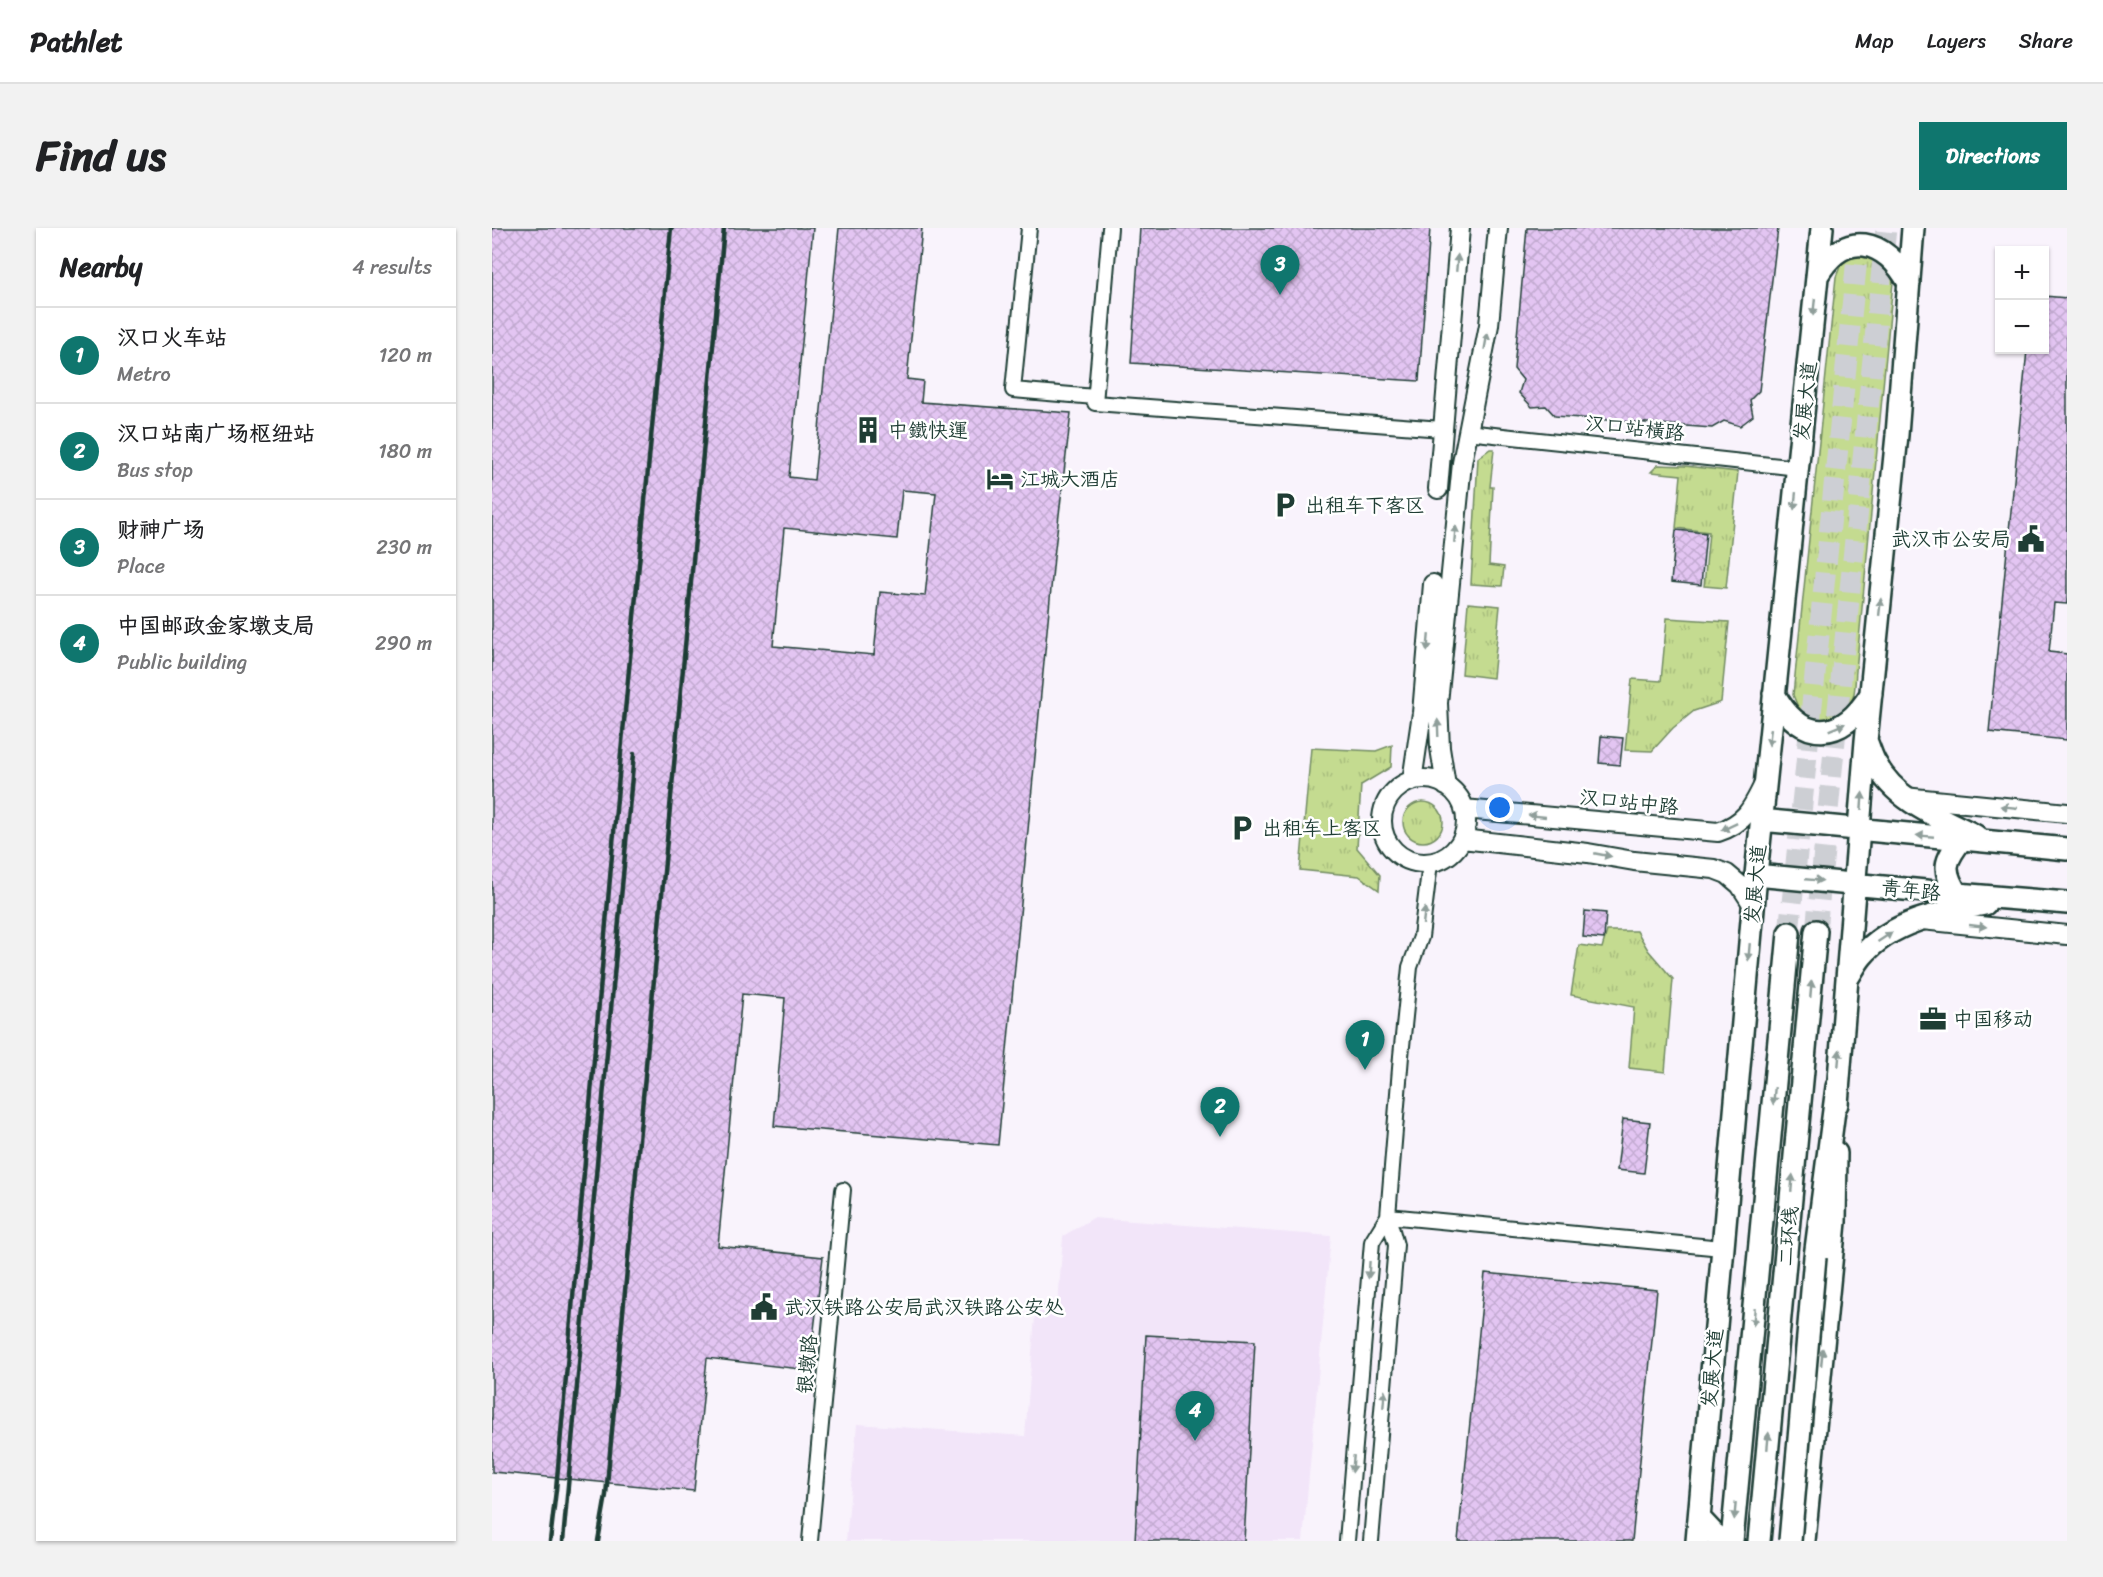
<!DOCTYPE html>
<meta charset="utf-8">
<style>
:root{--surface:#fff;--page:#f2f2f2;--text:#202124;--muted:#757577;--line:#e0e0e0;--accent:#0f766e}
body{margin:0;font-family:Sriracha,"LXGW WenKai TC",sans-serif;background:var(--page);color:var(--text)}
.controls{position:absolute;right:18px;top:18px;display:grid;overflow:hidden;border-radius:0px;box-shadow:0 2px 4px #0004}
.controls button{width:54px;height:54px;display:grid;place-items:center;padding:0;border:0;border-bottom:2px solid var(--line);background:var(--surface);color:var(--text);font:30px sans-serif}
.you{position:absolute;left:1008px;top:580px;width:21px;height:21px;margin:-15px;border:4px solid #fff;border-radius:50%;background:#1a73e8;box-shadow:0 0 0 9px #1a73e833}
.badge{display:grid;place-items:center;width:39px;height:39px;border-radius:50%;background:var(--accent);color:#fff;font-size:20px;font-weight:700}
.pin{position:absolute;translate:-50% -50px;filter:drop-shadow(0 2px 3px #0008)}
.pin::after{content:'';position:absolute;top:32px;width:21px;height:18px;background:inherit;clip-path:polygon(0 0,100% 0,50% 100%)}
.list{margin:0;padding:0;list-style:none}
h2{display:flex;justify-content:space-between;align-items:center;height:78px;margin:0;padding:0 24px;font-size:26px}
h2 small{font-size:20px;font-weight:400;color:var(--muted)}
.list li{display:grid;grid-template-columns:39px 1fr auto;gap:18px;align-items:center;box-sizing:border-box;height:96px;padding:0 24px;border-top:2px solid var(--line)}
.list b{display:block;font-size:22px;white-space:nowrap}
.list p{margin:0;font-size:20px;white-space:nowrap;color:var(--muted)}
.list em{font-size:20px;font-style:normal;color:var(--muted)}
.map{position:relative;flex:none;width:1575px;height:1313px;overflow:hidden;border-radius:0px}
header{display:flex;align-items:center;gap:36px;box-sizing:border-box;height:84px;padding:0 30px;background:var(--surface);border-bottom:2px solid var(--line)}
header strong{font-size:28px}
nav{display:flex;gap:33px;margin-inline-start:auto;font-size:21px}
.intro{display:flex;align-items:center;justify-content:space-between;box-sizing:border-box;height:144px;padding:0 36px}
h1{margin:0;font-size:42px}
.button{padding:15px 27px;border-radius:0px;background:var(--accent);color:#fff;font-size:21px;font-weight:700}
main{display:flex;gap:36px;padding:0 36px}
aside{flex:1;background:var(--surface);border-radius:0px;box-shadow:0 2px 4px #0004}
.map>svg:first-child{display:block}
.built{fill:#f2e5f9}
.grass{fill:url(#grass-tufts);stroke:#728c62;stroke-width:1.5}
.building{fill:url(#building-cross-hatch);stroke:#1f3d34;stroke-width:1.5;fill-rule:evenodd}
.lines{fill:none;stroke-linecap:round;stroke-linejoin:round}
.trunk-tunnel{stroke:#cdcfd4;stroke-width:21;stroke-dasharray:21 10;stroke-linecap:butt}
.minor-casing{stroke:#1f3d34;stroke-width:18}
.secondary-casing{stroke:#1f3d34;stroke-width:22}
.primary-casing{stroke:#1f3d34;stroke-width:26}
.trunk-casing{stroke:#1f3d34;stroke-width:26}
.minor{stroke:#fff;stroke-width:14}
.secondary{stroke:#fff;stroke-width:18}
.primary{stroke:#fff;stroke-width:21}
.trunk{stroke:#fff;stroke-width:21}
.rail{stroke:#1f3d34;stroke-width:4.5}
.trunk-bridge-casing{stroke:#1f3d34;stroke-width:26;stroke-linecap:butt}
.trunk-bridge{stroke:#fff;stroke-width:21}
.oneway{fill:#8f9e9a}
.labels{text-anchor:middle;stroke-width:5;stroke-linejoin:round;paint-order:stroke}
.street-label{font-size:20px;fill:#1f3d34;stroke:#fff}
.poi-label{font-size:20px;fill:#1f3d34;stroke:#fff;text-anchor:start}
</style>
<header>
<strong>Pathlet</strong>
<nav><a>Map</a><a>Layers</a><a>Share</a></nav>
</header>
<div class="intro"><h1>Find us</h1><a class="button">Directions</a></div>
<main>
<aside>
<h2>Nearby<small>4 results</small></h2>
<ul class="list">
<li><span class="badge">1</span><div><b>汉口火车站</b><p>Metro</p></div><em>120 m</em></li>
<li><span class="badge">2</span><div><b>汉口站南广场枢纽站</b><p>Bus stop</p></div><em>180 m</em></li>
<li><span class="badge">3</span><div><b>财神广场</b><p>Place</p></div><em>230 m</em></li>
<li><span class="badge">4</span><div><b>中国邮政金家墩支局</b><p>Public building</p></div><em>290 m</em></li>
</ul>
</aside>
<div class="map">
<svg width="1575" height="1313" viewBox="0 0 1575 1313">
<defs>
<pattern id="grass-tufts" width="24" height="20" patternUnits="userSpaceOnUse" patternTransform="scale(1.5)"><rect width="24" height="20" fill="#c4db90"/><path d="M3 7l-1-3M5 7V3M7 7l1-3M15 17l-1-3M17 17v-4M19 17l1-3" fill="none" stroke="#a8bd7d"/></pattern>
<pattern id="building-cross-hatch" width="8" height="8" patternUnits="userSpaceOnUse" patternTransform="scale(1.5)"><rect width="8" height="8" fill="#e3c5f2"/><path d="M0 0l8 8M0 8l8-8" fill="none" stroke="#c2aad0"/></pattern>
</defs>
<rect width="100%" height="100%" fill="#f9f3fc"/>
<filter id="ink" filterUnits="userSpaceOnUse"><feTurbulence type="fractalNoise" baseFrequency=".0167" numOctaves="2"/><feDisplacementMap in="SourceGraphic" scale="12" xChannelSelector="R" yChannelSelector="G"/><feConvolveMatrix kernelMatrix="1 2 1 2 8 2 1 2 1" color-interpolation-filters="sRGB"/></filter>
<g filter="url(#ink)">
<path class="built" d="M601,990L839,1008L811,1313H354L365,1196L533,1208L544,1077L566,1078L571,1008Z"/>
<path class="grass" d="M1373,23L1398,40L1401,54L1364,443C1363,451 1364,464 1360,472C1352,488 1329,503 1312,488C1307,484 1304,474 1301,467L1344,49L1351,31Z
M998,221H1002L998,259H1001L997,337L1012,339L1010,358L979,356L986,230Z
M1166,237L1193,238L1246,244L1234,360L1212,358L1217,304L1184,300L1189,247L1159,244Z
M976,375L1008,378L1001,450L970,446Z
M1175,390L1237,394L1229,474L1202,483L1181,500L1160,523L1133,522L1140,451L1169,453Z
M900,517L899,539L869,557L865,620L888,647L887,662L867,648L808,642L819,520L884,523Z
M911 594a20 20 0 1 1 40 0a20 20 0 1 1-40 0Z
M1115,703H1145L1156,722L1181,751L1173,844L1137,840L1142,779L1079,767L1087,717L1110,720Z"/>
<path class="building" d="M0,0H321L297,249L322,252L347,0H430L415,151L431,153L429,174L579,185L562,329L506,917L282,898L293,770L250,766L226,1018L331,1029L317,1142L215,1130L202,1263L0,1244ZM410,262L444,265L433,368L388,364L382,427L281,418L292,300L405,311Z
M648,0H938L927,153L639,135Z
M1035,0H1286L1267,163L1258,172L1261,188L1248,198L1232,193L1220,200L1063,188L1054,178L1040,179L1027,165L1031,152L1022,141Z
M1552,68L1575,70V376L1562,375L1557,424L1575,426V512L1497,504L1535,122H1552Z
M1184,302L1214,305L1209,357L1179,354Z
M1109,508L1131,510L1128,537L1107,535Z
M1093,683L1114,685L1112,711L1091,709Z
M1131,891L1158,894L1152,945L1125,942Z
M993,1045L1165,1062L1140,1313H966Z
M654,1107L763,1113L752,1313H643Z"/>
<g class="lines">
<path class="trunk-tunnel" d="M1324,703L1394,0
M1297,705L1368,0"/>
<defs>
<path id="minor" d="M537,0L521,162L603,169
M618,0L603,175L950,201
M975,204L1306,240
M896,988L1230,1020
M318,1313L351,962
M855,1313L880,1014L896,988
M879,1313L904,1017L896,988L909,828L918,739L929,709L938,635"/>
<path id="secondary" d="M946,261L968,0
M890 593a42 42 0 1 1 84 0a42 42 0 1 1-84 0Z
M920,553L930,485L941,356
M954,558L948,520L946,475L970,235L997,97L1006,0
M1412,569L1575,585
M972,581L1226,604C1253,595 1260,581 1272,556
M970,611L1096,625L1142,633L1222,641L1235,646L1248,657L1261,677
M1430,692L1575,707"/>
<path id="primary" d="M1325,48C1353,0 1393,11 1417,55
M1282,466C1310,517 1350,513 1379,466
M1375,515C1378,522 1380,530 1384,536C1404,574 1449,590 1484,608
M1269,592L1575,621
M1264,647L1465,666L1575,675
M1465,666C1450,642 1452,633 1470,611
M1355,751C1360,744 1364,735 1370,728C1399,693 1451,684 1493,676
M1345,876L1374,513L1405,207L1421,0
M1207,1290L1222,1306L1233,1313
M1205,1313L1264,647L1330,0
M1312,1313L1343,994L1344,925"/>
<path id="trunk" d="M1323,1029L1345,859
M1240,1313L1297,705
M1267,1313L1324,703"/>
</defs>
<use href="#minor" class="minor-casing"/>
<use href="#secondary" class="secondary-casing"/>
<use href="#primary" class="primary-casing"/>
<use href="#trunk" class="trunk-casing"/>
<use href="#minor" class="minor"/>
<use href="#secondary" class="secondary"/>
<use href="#primary" class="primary"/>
<use href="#trunk" class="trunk"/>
<path class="rail" d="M58,1313L64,1262L129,525L179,0
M71,1313L142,526
M106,1313L114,1267L232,0"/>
<defs>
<path id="trunk-bridge" d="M1298,1313L1323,1029"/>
</defs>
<use href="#trunk-bridge" class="trunk-bridge-casing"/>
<use href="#trunk-bridge" class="trunk-bridge"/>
</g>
<defs><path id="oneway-solid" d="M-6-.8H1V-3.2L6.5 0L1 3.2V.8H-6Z" transform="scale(1.5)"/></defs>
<g class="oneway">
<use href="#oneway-solid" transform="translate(965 35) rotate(-85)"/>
<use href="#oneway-solid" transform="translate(1322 79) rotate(96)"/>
<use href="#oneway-solid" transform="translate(994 113) rotate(-80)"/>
<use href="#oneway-solid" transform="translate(1303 273) rotate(96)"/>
<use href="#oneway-solid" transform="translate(963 306) rotate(-85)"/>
<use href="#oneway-solid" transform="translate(1388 379) rotate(-84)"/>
<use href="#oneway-solid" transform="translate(936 415) rotate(95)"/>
<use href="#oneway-solid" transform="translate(1345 499) rotate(-22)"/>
<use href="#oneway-solid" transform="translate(946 500) rotate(-92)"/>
<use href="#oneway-solid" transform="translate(1278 509) rotate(96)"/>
<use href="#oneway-solid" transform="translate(1370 573) rotate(-86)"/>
<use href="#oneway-solid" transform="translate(1517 579) rotate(-174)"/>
<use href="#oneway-solid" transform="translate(1045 588) rotate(-174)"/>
<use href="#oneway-solid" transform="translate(1237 599) rotate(155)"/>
<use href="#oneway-solid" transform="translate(1433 608) rotate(-175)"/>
<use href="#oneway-solid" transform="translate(1111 627) rotate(11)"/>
<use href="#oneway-solid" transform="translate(1322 652) rotate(5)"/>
<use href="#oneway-solid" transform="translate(932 688) rotate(-83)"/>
<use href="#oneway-solid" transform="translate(1486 698) rotate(6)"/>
<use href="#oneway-solid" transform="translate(1393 709) rotate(-34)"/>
<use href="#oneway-solid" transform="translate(1257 724) rotate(95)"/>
<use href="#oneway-solid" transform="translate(1319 761) rotate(-85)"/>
<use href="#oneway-solid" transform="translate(1347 830) rotate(-85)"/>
<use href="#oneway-solid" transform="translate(1282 868) rotate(95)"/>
<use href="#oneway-solid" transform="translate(1300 955) rotate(-85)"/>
<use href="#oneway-solid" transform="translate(877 1042) rotate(94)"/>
<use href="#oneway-solid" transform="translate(1262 1089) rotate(95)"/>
<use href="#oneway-solid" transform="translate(1330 1129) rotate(-84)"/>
<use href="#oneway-solid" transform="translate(892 1171) rotate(-85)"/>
<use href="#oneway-solid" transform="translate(1276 1213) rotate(-85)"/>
<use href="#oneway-solid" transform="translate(861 1236) rotate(95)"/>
<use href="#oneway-solid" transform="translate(1243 1283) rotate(95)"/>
</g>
</g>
<defs>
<symbol id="building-bare" viewBox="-9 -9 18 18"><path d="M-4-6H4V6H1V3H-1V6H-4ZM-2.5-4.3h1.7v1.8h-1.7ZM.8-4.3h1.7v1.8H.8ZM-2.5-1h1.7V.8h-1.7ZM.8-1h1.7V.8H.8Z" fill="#1f3d34" stroke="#fff" stroke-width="2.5" paint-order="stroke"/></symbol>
<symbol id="hotel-bare" viewBox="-9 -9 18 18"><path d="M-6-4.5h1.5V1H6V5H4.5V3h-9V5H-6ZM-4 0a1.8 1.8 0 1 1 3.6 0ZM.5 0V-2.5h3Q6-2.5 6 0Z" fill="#1f3d34" stroke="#fff" stroke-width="2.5" paint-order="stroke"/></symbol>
<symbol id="parking-bare" viewBox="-9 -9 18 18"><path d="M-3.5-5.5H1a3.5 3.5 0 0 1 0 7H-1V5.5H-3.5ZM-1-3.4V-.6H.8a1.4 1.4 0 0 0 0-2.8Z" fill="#1f3d34" stroke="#fff" stroke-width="2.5" paint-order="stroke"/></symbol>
<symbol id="civic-bare" viewBox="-9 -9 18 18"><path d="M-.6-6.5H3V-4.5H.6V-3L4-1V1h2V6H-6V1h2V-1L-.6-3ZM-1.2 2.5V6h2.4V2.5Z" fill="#1f3d34" stroke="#fff" stroke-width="2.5" paint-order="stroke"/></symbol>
<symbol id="office-bare" viewBox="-9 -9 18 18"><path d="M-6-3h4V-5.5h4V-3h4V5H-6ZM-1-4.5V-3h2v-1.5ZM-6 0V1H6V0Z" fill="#1f3d34" stroke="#fff" stroke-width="2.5" paint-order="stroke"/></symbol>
</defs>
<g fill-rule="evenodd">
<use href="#building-bare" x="357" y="183" width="38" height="38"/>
<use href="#hotel-bare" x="489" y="232" width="38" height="38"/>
<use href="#parking-bare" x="774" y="258" width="38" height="38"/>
<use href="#civic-bare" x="1520" y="292" width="38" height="38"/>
<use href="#parking-bare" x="731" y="581" width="38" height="38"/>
<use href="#office-bare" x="1422" y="772" width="38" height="38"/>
<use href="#civic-bare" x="253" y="1060" width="38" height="38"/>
</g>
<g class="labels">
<g class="street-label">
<text transform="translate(1313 173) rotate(-84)" y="7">发展大道</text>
<text transform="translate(1143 200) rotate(6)" y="7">汉口站横路</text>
<text transform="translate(1137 574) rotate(6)" y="7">汉口站中路</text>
<text transform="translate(1263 656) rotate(-85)" y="7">发展大道</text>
<text transform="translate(1419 662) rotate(6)" y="7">青年路</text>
<text transform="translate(1296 1008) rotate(-85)" y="7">二环线</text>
<text transform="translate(315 1136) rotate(-85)" y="7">银墩路</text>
<text transform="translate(1220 1140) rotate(-85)" y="7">发展大道</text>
</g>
<g class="poi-label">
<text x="396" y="209">中鐵快運</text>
<text x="528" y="258">江城大酒店</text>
<text x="813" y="284">出租车下客区</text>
<text x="1519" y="318" text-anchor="end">武汉市公安局</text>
<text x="770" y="607">出租车上客区</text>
<text x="1461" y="798">中国移动</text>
<text x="292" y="1086">武汉铁路公安局武汉铁路公安处</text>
</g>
</g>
</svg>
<div class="controls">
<button>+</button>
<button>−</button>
</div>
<div class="you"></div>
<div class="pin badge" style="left:873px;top:842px">1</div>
<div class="pin badge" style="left:728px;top:909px">2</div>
<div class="pin badge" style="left:788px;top:67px">3</div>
<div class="pin badge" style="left:703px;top:1213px">4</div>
</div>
</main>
